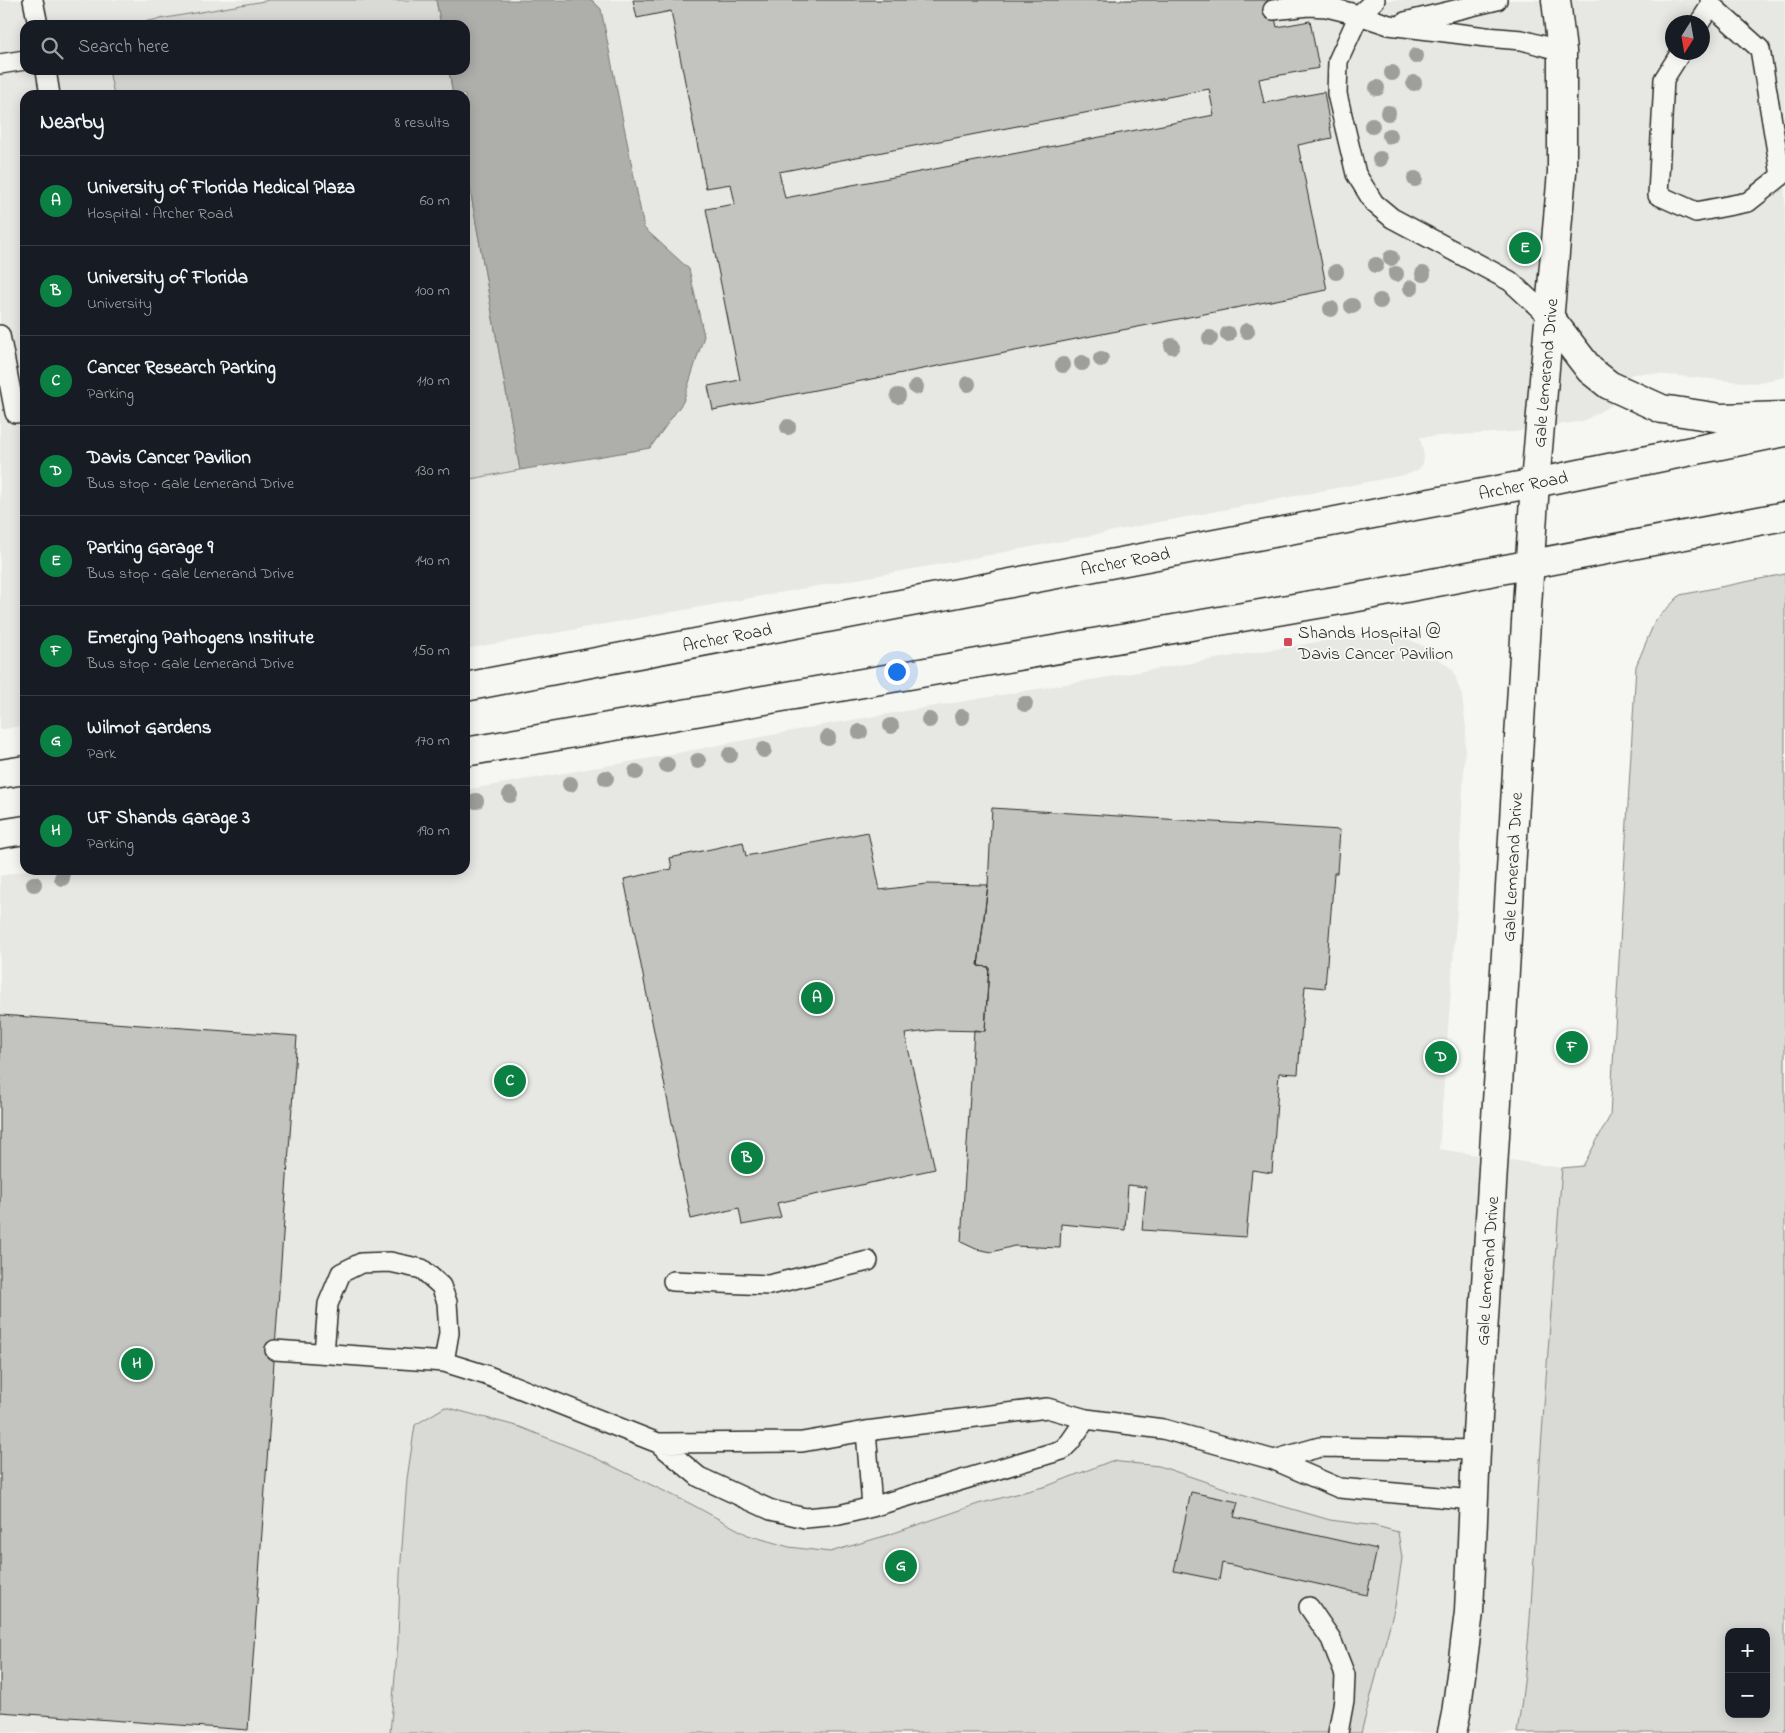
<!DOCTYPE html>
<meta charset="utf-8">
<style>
:root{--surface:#171b24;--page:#242831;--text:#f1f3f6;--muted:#9ea1a6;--line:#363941;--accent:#0b8043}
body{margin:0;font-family:"Indie Flower",sans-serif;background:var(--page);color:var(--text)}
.controls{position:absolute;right:15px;bottom:15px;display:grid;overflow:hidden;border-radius:10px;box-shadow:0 2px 12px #0003}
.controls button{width:45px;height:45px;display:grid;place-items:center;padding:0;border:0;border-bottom:1px solid var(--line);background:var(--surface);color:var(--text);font:25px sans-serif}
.compass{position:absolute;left:1665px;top:15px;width:45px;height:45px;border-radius:50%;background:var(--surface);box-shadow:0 2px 12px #0003;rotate:191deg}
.you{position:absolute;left:896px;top:671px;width:18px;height:18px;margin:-12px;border:4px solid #fff;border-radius:50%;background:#1a73e8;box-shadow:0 0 0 8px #1a73e833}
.badge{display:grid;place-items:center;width:32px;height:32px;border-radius:50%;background:var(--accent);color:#fff;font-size:16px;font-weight:700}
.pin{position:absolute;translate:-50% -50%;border:2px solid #fff;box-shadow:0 1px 5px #0006}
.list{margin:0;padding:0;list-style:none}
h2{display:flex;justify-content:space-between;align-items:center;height:65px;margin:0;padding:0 20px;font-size:21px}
h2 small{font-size:16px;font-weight:400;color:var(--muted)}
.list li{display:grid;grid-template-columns:32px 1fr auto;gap:15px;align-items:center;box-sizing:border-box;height:90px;padding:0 20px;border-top:1px solid var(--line)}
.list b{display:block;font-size:19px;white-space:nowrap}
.list p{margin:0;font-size:16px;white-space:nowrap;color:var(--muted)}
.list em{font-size:16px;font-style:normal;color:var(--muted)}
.icon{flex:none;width:28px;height:28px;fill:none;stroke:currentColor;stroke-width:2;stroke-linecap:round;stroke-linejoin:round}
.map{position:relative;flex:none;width:1785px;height:1733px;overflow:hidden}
.search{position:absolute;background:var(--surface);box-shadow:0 2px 12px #0003;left:20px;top:20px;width:450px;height:55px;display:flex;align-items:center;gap:12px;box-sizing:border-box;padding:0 18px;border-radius:15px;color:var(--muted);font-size:19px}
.panel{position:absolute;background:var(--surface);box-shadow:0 2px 12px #0003;left:20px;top:90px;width:450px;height:785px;border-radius:15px}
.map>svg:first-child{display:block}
.built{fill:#e7e7e3;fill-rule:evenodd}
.green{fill:#d9d9d5;stroke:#828280;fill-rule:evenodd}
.water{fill:#aeaeab;stroke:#7a7a78}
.building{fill:#c3c3c0;stroke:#2b2b2b;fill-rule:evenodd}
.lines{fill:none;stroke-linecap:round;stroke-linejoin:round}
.service-casing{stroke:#2b2b2b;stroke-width:22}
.minor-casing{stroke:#2b2b2b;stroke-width:31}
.primary-casing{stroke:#2b2b2b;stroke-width:31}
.service{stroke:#f6f6f2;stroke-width:19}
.minor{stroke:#f6f6f2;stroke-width:28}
.primary{stroke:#f6f6f2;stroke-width:28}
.tree{fill:#9e9e9c}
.poi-dot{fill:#d1495b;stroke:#f6f6f2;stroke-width:2}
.labels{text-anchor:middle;stroke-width:4;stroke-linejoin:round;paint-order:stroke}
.street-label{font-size:18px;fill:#2b2b2b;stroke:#f6f6f2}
.poi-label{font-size:18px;fill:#2b2b2b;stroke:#f6f6f2;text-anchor:start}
</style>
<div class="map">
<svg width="1785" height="1733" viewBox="0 0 1785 1733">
<rect width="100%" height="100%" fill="#f6f6f2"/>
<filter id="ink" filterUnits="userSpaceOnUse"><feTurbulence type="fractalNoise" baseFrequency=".02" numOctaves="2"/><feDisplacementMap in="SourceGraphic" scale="10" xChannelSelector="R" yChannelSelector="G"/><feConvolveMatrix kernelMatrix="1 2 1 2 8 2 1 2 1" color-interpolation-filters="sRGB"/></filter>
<g filter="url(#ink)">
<path class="built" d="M0,0H1785V377L1754,383L1645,373L1632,374L1623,381L1612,405L1583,421L1513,432L1420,437L1424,456L1423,464L1419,469L1409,474L963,560L465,649V95H25V725L0,730ZM1672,22H1702V52H1672ZM25,25H465V70H25Z
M1785,574V1733H0V876L28,870H465V790L657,757L828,724L1377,632L1401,636L1423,646L1453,670L1462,696L1466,729L1457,908L1439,1149L1562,1168L1583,1166L1610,1116L1636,666L1655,621L1680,595ZM1729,1632H1766V1714H1729Z"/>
<path class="green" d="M270,0H436L441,25H125Z
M109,70H449L453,95H114Z
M465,161L520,470L465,480Z
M1785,574V1733H1517C1531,1648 1533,1563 1539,1477C1546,1374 1554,1271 1562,1168L1583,1166L1610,1116L1636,666L1655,621L1680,595ZM1729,1632H1766V1714H1729Z
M445,1407L520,1427L585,1453L691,1504L748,1535L789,1547L830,1552L888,1535L978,1504L1047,1486L1111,1461L1159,1466L1254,1498L1330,1520L1376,1526L1398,1532L1402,1558L1395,1606L1361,1733H390L398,1642L400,1574L407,1479L415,1425Z"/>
<path class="water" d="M436,0H592L601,9L644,228L689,269L704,336L683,402L650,448L520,470L465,161V95H453L449,70H465V25H441Z"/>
<path class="building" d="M633,0H1271L1277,27L1310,21L1319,68L1259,79L1264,103L1324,92L1332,138L1298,145L1327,290L713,410L708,386L740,380L706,209L735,204L731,184L706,188L671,11L637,18ZM1209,89L1214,115L785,198L779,172Z
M992,808L1340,830L1337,873H1334L1325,988L1305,986L1298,1074L1279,1073L1272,1173L1252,1170L1246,1237L1142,1230L1146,1187L1128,1185L1125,1230L1061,1224L1060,1248L1014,1246L992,1252L976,1249L961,1242L974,1030L985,1031L989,967L978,966L988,885Z
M868,832L880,890L927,884L988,885L978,966L989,967L985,1031L936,1030L905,1034L935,1169L777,1203L781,1217L769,1220L742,1225L739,1208L691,1219L624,879L672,869L670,858L743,842L746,856Z
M0,1015L297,1036L248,1730L0,1712Z
M1191,1492L1238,1502L1234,1517L1377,1549L1367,1595L1222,1563L1219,1580L1174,1571Z"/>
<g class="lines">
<defs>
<path id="service" d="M33,0L38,25
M1375,0L1359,15L1338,61L1337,94L1356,174L1374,203L1392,218L1510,281L1550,318
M1273,10L1308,6L1327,7L1359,15L1389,25L1486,37L1522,40L1562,51
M1405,22L1497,0
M1700,22L1711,5L1710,0
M1681,52L1664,79L1658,195L1696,212L1748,202L1781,176L1760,49L1711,5
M0,64L25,60
M46,70L50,95
M0,335L15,413L25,412
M673,1281L769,1285L868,1261
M275,1350L444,1362L486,1375L658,1443L699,1477L771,1510L805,1518L839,1515L872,1507L1062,1450L1070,1442L1086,1419
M324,1353L328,1304L341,1273L361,1263L390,1262L422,1269L441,1286L447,1302L449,1333L444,1362
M866,1431L872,1507
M658,1443L802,1442L866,1431L1047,1408L1086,1419L1163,1429L1274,1460L1339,1488L1473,1500
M1274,1460L1320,1447L1476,1450
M1309,1607L1331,1639L1345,1675L1344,1700L1338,1733"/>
<path id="minor" d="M1452,1733L1456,1714L1469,1612L1476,1450L1526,622L1535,483L1562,172V51L1556,0"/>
<path id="primary" d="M1550,318L1590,370L1609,385L1662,409L1721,418L1785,416
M465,687L1535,483L1785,432
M465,752L1358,597L1785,516
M0,774L25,770
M0,834L25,830"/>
</defs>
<use href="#service" class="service-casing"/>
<use href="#minor" class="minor-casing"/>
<use href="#primary" class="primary-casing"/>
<use href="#service" class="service"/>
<use href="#minor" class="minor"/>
<use href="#primary" class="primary"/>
</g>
<g class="tree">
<circle cx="1416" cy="56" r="8"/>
<circle cx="1392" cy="73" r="8"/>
<circle cx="1414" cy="83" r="8"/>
<circle cx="1377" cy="88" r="8"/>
<circle cx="1388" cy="113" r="8"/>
<circle cx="1372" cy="126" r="8"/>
<circle cx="1390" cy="136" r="8"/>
<circle cx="1380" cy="159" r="8"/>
<circle cx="1415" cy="179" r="8"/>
<circle cx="1391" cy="258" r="8"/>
<circle cx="1376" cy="265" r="8"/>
<circle cx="1336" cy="272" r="8"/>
<circle cx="1396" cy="274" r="8"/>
<circle cx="1423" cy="274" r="8"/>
<circle cx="1411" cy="288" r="8"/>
<circle cx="1380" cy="301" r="8"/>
<circle cx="1352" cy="306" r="8"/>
<circle cx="1331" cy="309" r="8"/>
<circle cx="1247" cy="331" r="8"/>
<circle cx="1228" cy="334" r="8"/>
<circle cx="1210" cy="338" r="8"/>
<circle cx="1172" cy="346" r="8"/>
<circle cx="1101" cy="359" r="8"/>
<circle cx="1082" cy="363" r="8"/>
<circle cx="1063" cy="365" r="8"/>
<circle cx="968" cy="384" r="8"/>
<circle cx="916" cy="387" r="8"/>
<circle cx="898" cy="396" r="8"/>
<circle cx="788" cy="427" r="8"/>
<circle cx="1025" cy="704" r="8"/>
<circle cx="962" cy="717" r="8"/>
<circle cx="929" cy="720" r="8"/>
<circle cx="891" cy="726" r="8"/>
<circle cx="860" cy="732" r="8"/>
<circle cx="828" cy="738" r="8"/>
<circle cx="764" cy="750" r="8"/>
<circle cx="730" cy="755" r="8"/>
<circle cx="698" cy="761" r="8"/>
<circle cx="667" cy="765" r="8"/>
<circle cx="636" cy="772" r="8"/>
<circle cx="606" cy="778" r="8"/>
<circle cx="570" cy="784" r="8"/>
<circle cx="510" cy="795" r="8"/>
<circle cx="476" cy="801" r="8"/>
<circle cx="62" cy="878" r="8"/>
<circle cx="34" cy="884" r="8"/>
</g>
</g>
<rect class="poi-dot" x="1283" y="637" width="10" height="10" rx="2.5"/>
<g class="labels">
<g class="street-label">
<text transform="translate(1545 373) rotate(-85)" y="6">Gale Lemerand Drive</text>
<text transform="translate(1523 485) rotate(-11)" y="6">Archer Road</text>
<text transform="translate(1125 561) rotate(-11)" y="6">Archer Road</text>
<text transform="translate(727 637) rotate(-11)" y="6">Archer Road</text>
<text transform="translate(1512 867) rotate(-87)" y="6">Gale Lemerand Drive</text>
<text transform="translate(1487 1271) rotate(-86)" y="6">Gale Lemerand Drive</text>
</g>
<g class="poi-label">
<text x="1298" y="638">Shands Hospital @<tspan x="1298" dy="21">Davis Cancer Pavilion</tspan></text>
</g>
</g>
</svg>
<div class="controls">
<button>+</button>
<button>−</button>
</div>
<svg class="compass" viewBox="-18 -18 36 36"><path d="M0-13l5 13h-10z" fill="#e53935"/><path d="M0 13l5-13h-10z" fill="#9ea1a6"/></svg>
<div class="you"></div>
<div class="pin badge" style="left:817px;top:998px">A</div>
<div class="pin badge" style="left:747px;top:1158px">B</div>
<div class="pin badge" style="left:510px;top:1081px">C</div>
<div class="pin badge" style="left:1441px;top:1057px">D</div>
<div class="pin badge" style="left:1525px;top:248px">E</div>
<div class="pin badge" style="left:1572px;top:1047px">F</div>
<div class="pin badge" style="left:901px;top:1566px">G</div>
<div class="pin badge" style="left:137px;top:1364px">H</div>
<div class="search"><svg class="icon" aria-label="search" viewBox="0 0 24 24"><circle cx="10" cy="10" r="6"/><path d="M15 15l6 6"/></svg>Search here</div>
<section class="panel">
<h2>Nearby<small>8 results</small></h2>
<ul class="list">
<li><span class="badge">A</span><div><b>University of Florida Medical Plaza</b><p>Hospital · Archer Road</p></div><em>60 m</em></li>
<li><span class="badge">B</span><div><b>University of Florida</b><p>University</p></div><em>100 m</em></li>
<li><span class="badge">C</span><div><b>Cancer Research Parking</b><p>Parking</p></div><em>110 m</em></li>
<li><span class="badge">D</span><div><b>Davis Cancer Pavilion</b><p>Bus stop · Gale Lemerand Drive</p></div><em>130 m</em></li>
<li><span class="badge">E</span><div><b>Parking Garage 9</b><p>Bus stop · Gale Lemerand Drive</p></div><em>140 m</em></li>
<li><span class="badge">F</span><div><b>Emerging Pathogens Institute</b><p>Bus stop · Gale Lemerand Drive</p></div><em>150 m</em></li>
<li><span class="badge">G</span><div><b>Wilmot Gardens</b><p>Park</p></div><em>170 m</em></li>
<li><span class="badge">H</span><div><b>UF Shands Garage 3</b><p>Parking</p></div><em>190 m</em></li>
</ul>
</section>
</div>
